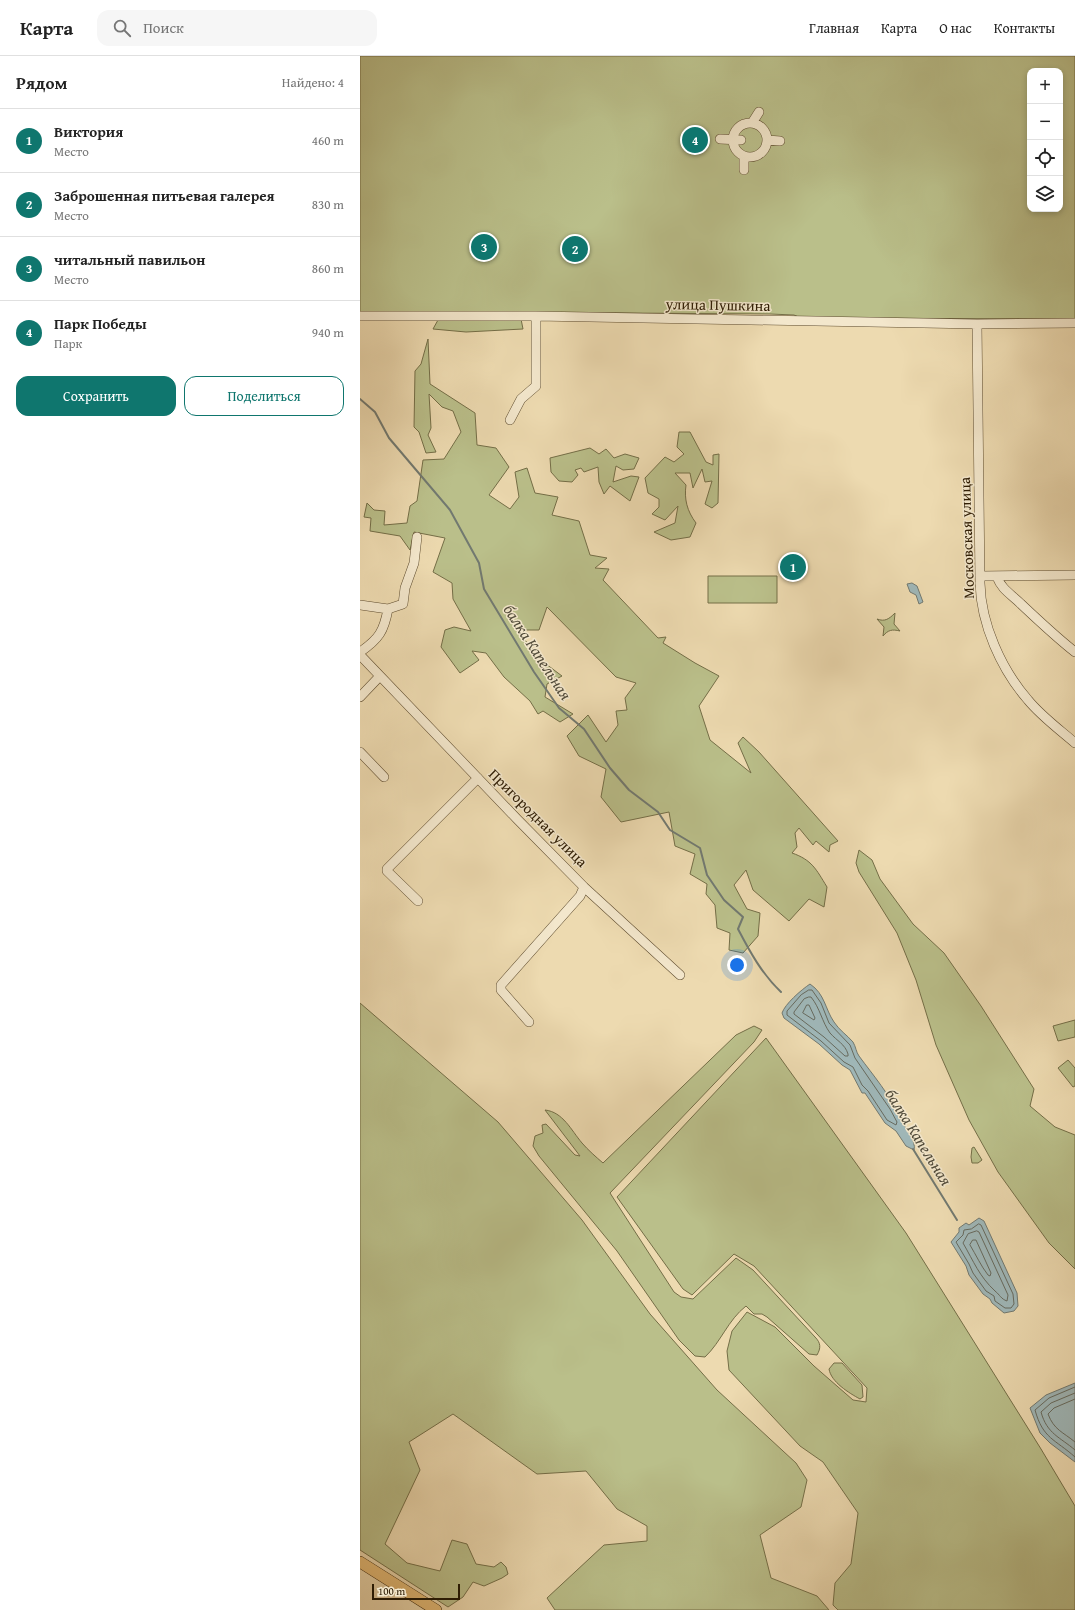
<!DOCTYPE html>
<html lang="ru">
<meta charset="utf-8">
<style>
:root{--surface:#fff;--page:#f6f6f6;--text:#222;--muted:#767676;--line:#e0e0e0;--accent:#0f766e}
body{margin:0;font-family:"Gentium Book Plus",serif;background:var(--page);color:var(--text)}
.controls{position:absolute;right:12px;top:12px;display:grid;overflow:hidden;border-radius:8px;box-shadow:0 2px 6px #0003}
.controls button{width:36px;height:36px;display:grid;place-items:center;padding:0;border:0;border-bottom:1px solid var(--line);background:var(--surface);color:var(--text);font:20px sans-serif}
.scale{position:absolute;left:12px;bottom:10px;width:88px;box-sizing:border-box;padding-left:4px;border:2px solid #2f1d04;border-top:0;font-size:11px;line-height:14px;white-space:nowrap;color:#2f1d04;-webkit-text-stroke:3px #f3e7cc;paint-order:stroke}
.you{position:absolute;left:377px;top:909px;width:14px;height:14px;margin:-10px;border:3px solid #fff;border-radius:50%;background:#1a73e8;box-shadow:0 0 0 6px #1a73e833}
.badge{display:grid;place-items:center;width:26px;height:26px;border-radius:50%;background:var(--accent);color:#fff;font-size:13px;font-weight:700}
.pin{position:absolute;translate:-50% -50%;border:2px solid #fff;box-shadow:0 1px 4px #0006}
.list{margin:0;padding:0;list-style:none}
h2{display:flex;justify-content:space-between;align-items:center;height:52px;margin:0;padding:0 16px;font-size:17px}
h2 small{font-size:13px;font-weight:400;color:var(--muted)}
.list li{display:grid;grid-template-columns:26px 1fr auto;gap:12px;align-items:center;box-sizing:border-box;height:64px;padding:0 16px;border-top:1px solid var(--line)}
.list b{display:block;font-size:15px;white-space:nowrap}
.list p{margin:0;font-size:13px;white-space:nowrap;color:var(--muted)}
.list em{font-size:13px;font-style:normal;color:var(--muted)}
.actions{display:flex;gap:8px;padding:12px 16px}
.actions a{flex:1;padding:9px 0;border:1px solid var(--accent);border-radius:12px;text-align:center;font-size:14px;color:var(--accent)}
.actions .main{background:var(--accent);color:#fff}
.icon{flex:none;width:22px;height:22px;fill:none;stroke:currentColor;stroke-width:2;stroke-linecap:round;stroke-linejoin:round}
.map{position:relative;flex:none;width:715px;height:1554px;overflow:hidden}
header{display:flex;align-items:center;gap:24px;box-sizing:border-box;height:56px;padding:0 20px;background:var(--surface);border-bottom:1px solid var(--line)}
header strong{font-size:19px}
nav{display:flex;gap:22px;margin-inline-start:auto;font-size:14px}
.search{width:280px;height:36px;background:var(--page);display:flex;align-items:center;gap:10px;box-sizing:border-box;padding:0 14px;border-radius:12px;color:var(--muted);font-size:15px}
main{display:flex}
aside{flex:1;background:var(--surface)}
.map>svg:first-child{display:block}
.green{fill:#babf8a;stroke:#746e47;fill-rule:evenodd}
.water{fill:#9fb7b8;stroke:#727970}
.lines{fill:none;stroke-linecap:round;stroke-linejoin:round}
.shore{stroke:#676a5e;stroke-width:1}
.stream{stroke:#727970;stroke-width:2}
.minor-casing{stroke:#5e4c2f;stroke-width:10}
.major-casing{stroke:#2f1d04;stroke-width:12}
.minor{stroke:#f3e7cc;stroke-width:9}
.major{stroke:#e6bd78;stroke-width:11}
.labels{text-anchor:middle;stroke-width:3;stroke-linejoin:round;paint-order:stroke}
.street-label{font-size:15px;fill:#2f1d04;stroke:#f3e7cc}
.water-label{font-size:16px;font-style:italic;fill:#514b3a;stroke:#f3e7cc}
</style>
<header>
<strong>Карта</strong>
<div class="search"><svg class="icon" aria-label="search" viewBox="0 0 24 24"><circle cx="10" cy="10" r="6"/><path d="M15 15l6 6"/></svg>Поиск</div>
<nav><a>Главная</a><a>Карта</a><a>О нас</a><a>Контакты</a></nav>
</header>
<main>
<aside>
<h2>Рядом<small>Найдено: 4</small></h2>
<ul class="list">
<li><span class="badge">1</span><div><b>Виктория</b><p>Место</p></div><em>460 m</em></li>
<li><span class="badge">2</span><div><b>Заброшенная питьевая галерея</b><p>Место</p></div><em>830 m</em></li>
<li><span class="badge">3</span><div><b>читальный павильон</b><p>Место</p></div><em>860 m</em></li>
<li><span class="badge">4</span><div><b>Парк Победы</b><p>Парк</p></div><em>940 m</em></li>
</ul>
<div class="actions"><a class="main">Сохранить</a><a>Поделиться</a></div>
</aside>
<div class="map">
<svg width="715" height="1554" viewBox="0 0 715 1554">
<rect width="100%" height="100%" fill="#eddab0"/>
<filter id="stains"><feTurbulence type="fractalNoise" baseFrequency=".005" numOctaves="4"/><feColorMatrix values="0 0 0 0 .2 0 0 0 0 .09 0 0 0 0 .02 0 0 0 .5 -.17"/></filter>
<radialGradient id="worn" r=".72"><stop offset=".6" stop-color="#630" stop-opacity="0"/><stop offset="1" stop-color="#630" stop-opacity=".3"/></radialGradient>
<path class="green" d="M0,0H715V263L441,262L434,259L410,258L115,256H0ZM670,15H700V153H670Z
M161,263L163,273L106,276L73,273L78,264Z
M68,283L70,328L115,357L117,389L136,392L149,411L129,439L150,453L159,441L155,416L167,412L175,437L198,441L192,459L219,465L230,499L247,502L235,512L249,513L243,524L298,582L306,581L303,587L335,607L359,620L339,650L350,684L391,717L378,687L383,681L399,696L478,785L470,789L469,796L456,785L453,789L439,772L435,777L437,791L432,797C452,804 456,813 467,831L464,851L449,843L429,865L393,834L386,814L374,829L387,853L400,857L398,880L383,897L369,894L370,877L357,872L355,849L346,838L347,828L330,818L335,798L315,790L309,756L261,766L241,741L246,713L219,700L207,680L228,659L246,686L258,669L256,655L267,654L265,642L276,627L256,621L187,551L179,574H156L186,608L202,620L187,628L185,641L213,658L200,666L183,655L178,658L170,645L144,621L126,597L112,595L119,604L100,617L81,591L85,574L94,571L111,575L93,543L92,527L73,516L85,482L54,476L50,494L40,480L10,475L11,462L4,461L7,447L14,454L25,455L24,469L47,467L50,450L57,445L63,404L84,403L101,376L93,355L82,351L69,338L71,372L68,379L76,396L66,397L59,376L54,371L55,315L61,308Z
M319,376H330L346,406L353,409V399L359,398L358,447L352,452L345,448L352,425L345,426L342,413L333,432L330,417H315L326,429C324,443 327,455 336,467L330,481L311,484L294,476L315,467L318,450L305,464L292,458L299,451V443L288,437L285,422L305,401L314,406L324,398L317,391Z
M230,392L239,398L246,393L254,402L265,398L279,402L274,413L263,414L256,410L253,426L271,420L279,421L270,445L250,430L244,438L239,426L238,411L224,416L221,412L215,414L218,419L212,426L199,425L191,416L190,402Z
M348,520H417V547H348Z
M535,557L534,568L540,575C532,573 528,574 523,580L524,571L517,563C525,566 529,563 535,557Z
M499,794L512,804L520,823L553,868L584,897L621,950L674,1033L670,1050L695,1071L715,1079V1213L689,1187L638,1116L609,1064L576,989L556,924L537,877L499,816L496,807Z
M0,947L138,1066L222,1164L290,1258L357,1334L436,1407L447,1424L441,1451L400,1479L411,1522L457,1540L469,1554H195L187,1542L244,1489L287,1485V1470L257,1453L226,1415L177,1418L93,1358L49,1386L60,1414L25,1488L47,1507L80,1515L92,1484L107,1488L116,1508L134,1511L141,1506L146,1511L148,1518L142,1522L124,1530L113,1526L103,1541L88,1551L0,1494Z
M715,964V981L698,985L693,970Z
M394,970L402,974L394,986L250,1137L314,1236L321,1241L333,1243L376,1202L393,1214L455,1281C461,1287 461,1292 457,1299L449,1298L407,1261L402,1258H394L386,1250C368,1264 361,1286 345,1301L335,1300L319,1284L257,1195L179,1100L173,1090L175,1080L183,1077L182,1069L186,1068L215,1099L220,1100L185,1054C203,1056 211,1074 222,1087C228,1094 236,1101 243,1107L376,979Z
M406,982L546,1177L681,1393L715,1450V1554H478L473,1549L475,1527L491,1508L498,1457L463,1406L440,1390L369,1314L367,1295L372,1275L387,1256L415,1271L454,1310L493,1344L506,1346L507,1332L394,1210L374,1198L332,1239L323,1233L257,1141Z
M708,1004L715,1012V1030L713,1031L698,1012Z
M614,1091L622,1104L618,1107H612L611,1101L612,1092Z
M474,1307H482L502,1329L503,1341L500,1343C489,1337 471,1326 469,1313Z"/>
<path class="water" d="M552,527L557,530L563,546L559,548L556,539L550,536L547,528Z
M450,928C465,938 465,953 474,966C479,974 487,979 493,986C496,991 496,996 499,1000C513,1019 530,1039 540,1061C543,1070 557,1085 554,1094L546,1090L536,1075L525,1067L505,1037H502L490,1014L482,1009L459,988L424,962L422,957C425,948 441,934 450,928Z
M619,1162L624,1165L657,1237L658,1250L654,1255L644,1257L632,1247L630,1243L623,1238L609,1219L606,1210L591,1186L599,1176V1172L606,1167L609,1169Z
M715,1327V1406L690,1387L680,1377L670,1352L686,1339Z"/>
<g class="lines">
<path class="shore" d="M449,934H452L461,947L469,967L490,989L495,1002L530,1053L537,1066L536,1069L527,1064L508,1035L502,1029L493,1011L484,1006L461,985L427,959V955L441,939Z
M449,941H451C460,952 462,966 470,977C477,985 485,988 488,998V1000H485L464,981L434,958V956L444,943Z
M447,949H449L455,962L454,964L443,957Z
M619,1168L621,1169L653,1238L654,1248L651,1252H645L635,1245L634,1240L626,1235L613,1217L609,1208L596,1186L603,1179L604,1174L611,1173Z
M617,1175L619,1176L648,1239L647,1245C641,1243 640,1239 635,1235C619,1220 614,1206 603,1187L608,1178Z
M613,1184H616L631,1217L630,1220L628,1219C621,1210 616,1199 610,1189Z
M715,1331L689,1342L675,1354C683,1383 695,1383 715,1401
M715,1337L691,1347L681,1356C687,1378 700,1381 715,1394
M715,1343L694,1352L688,1358C694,1374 703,1376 715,1386"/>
<path class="stream" d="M0,343L15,356L29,382L90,454L119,507L124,533L174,616L199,652L224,673L250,712L269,734L298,756L310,774L340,792L347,819L364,844L383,861L378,873C390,896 402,918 421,936
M553,1093L597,1164"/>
<defs>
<path id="minor" d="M373 84a17 17 0 1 1 34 0a17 17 0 1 1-34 0Z
M392,67L399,56
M360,83L381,84
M407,84L420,85
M384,101V114
M0,260H176L617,268L715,267
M617,268L620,527C621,568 641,613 668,644C681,660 700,674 715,687
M150,364L161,343L176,330V260
M621,520L715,519
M637,521C642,534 651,538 661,548C679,565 696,581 715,596
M0,549L28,553
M0,596C19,583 24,575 28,553L43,548L45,532L54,507L57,481
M0,599L157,763L224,831L320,919
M0,641L20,620
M0,696L24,721
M58,845L27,815V813L118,722
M169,966L141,934V929L220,840L224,831"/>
<path id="major" d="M0,1506L76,1554"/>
</defs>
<use href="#minor" class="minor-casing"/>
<use href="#major" class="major-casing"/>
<use href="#minor" class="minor"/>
<use href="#major" class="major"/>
</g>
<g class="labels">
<g class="street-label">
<text transform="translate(358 249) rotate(1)" y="5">улица Пушкина</text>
<text transform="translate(607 482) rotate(-92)" y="5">Московская улица</text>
<text transform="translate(178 762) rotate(45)" y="5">Пригородная улица</text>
</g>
<g class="water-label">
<text transform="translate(178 596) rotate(57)" y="6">балка Капельная</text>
<text transform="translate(559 1081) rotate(58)" y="6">балка Капельная</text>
</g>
</g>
<rect width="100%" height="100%" filter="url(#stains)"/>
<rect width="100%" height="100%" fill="url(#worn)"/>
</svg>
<div class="controls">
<button>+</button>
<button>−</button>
<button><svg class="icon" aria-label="locate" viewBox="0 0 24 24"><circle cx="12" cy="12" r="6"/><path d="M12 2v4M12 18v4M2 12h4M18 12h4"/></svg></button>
<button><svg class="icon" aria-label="layers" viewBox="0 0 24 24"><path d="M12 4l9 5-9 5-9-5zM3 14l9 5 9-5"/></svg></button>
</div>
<div class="scale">100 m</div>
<div class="you"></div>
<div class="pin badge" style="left:433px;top:511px">1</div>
<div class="pin badge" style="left:215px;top:193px">2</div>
<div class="pin badge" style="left:124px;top:191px">3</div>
<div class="pin badge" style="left:335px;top:84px">4</div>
</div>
</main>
